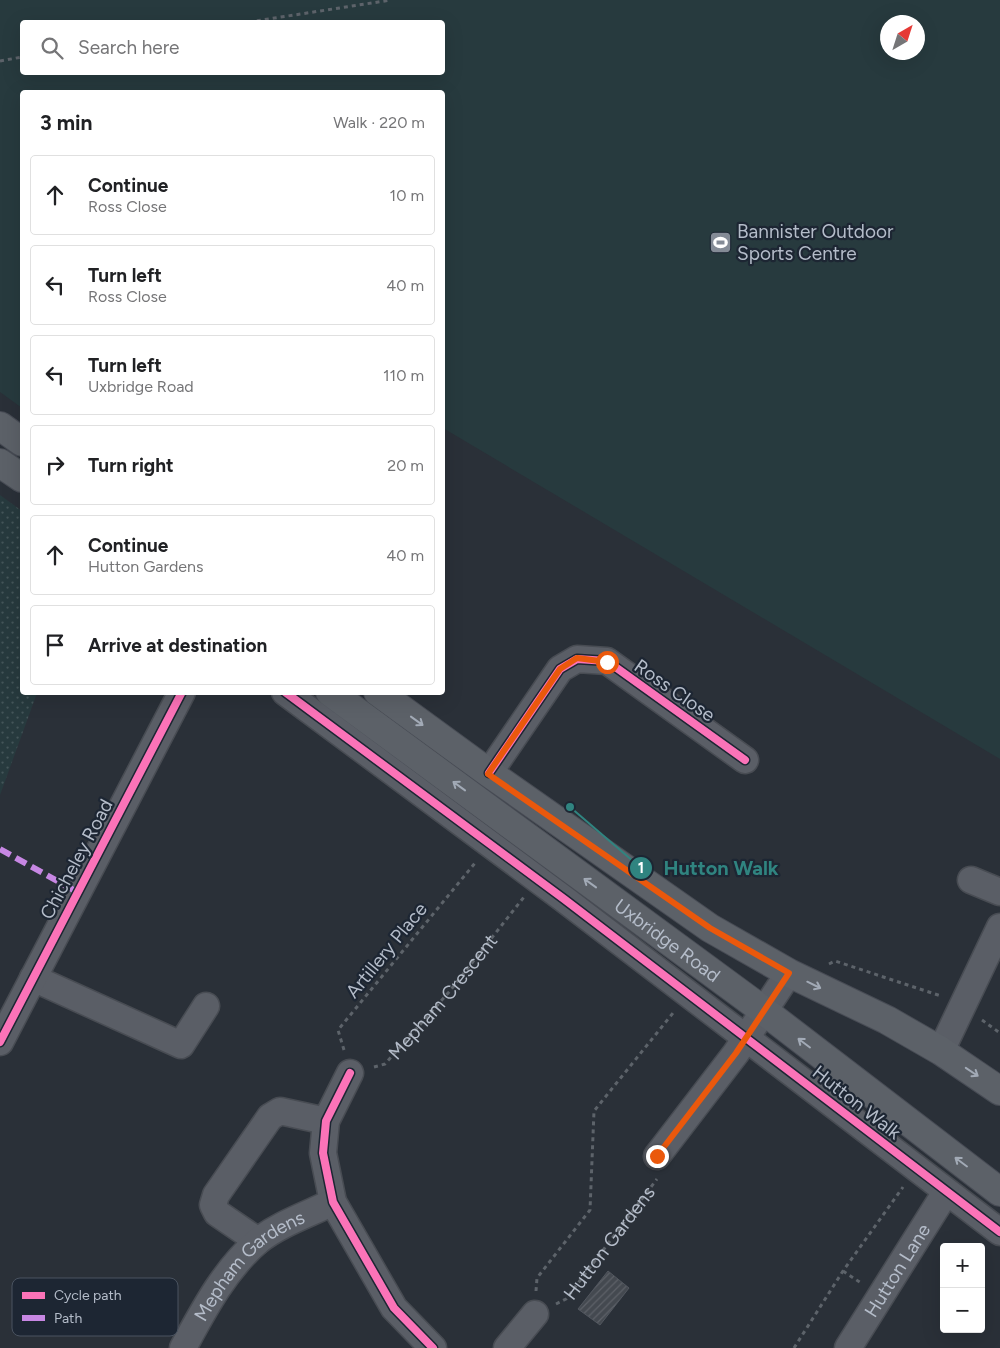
<!DOCTYPE html>
<meta charset="utf-8">
<style>
:root{--surface:#fff;--page:#f6f6f6;--text:#202124;--muted:#757577;--line:#e0e0e0}
body{margin:0;font-family:Figtree,sans-serif;background:var(--page);color:var(--text)}
.controls{position:absolute;right:15px;bottom:15px;display:grid;overflow:hidden;border-radius:5px;box-shadow:0 5px 20px #0002}
.controls button{width:45px;height:45px;display:grid;place-items:center;padding:0;border:0;border-bottom:1px solid var(--line);background:var(--surface);color:var(--text);font:25px sans-serif}
.compass{position:absolute;left:880px;top:15px;width:45px;height:45px;border-radius:50%;background:var(--surface);box-shadow:0 5px 20px #0002;rotate:39deg}
.stop{position:absolute;width:15px;height:15px;margin:-11px;border:4px solid #ea580c;border-radius:50%;background:#fff}
.stop.end{background:#ea580c;border-color:#fff;box-shadow:0 1px 5px #0008}
.list{margin:0;padding:0;list-style:none}
h2{display:flex;justify-content:space-between;align-items:center;height:65px;margin:0;padding:0 20px;font-size:21px}
h2 small{font-size:16px;font-weight:400;color:var(--muted)}
.list li{display:grid;grid-template-columns:32px 1fr auto;gap:15px;align-items:center;box-sizing:border-box;height:80px;margin:0 10px 10px;padding:0 10px;border:1px solid var(--line);border-radius:5px}
.list b{display:block;font-size:19px;white-space:nowrap}
.list p{margin:0;font-size:16px;white-space:nowrap;color:var(--muted)}
.list em{font-size:16px;font-style:normal;color:var(--muted)}
.icon{flex:none;width:28px;height:28px;fill:none;stroke:currentColor;stroke-width:2;stroke-linecap:round;stroke-linejoin:round}
.map{position:relative;flex:none;width:1000px;height:1348px;overflow:hidden}
.search{position:absolute;background:var(--surface);box-shadow:0 5px 20px #0002;left:20px;top:20px;width:425px;height:55px;display:flex;align-items:center;gap:12px;box-sizing:border-box;padding:0 18px;border-radius:5px;color:var(--muted);font-size:19px}
.panel{position:absolute;background:var(--surface);box-shadow:0 5px 20px #0002;left:20px;top:90px;width:425px;height:605px;border-radius:5px}
.map>svg:first-child{display:block}
.park{fill:url(#park-dots)}
.pitch{fill:#273a3e;fill-rule:evenodd}
.building{fill:url(#building-hatch);stroke:#52575f}
.lines{fill:none;stroke-linecap:round;stroke-linejoin:round}
.minor-casing{stroke:#484c53;stroke-width:29}
.major-casing{stroke:#484c55;stroke-width:30}
.path{stroke:#5d636a;stroke-width:3;stroke-dasharray:4 4;stroke-linecap:butt}
.minor{stroke:#5a5e66;stroke-width:26}
.major{stroke:#5c6168;stroke-width:28}
.quiet{stroke:#c787e3;stroke-width:6;stroke-dasharray:12 6;stroke-linecap:butt}
.cycleway-casing{stroke:#1d2633;stroke-width:11}
.cycleway{stroke:#fb73b8;stroke-width:8}
.oneway{stroke:#a2aab6}
.route{stroke:#ea580c;stroke-width:6}
.labels{text-anchor:middle;stroke-width:4.5;stroke-linejoin:round;paint-order:stroke}
.poi-label{font-size:19px;fill:#b4bcc9;stroke:#1d2633;text-anchor:start}
.street-label{font-size:19px;fill:#b4bcc9;stroke:#1d2633}
.key{fill:#1d2633;stroke:#4a5360;stroke-width:1}
.key-label{font-size:14px;fill:#b4bcc9}
.leader{fill:none;stroke:#308480;stroke-width:2}
.callout-dot{fill:#308480;stroke:#1d2633;stroke-width:2}
.mark-label{font-size:15px;text-anchor:middle;font-weight:bold;fill:#fff}
.callout-label{font-size:20px;text-anchor:middle;font-weight:bold;fill:#308480;stroke:#1d2633;stroke-width:4.5;stroke-linejoin:round;paint-order:stroke}
</style>
<div class="map">
<svg width="1000" height="1348" viewBox="0 0 1000 1348">
<defs>
<pattern id="park-dots" width="8" height="8" patternUnits="userSpaceOnUse" patternTransform="scale(1.25)"><rect width="8" height="8" fill="#273a3e"/><path d="M2 2h.1M6 6h.1" fill="none" stroke="#445559" stroke-width="1.8" stroke-linecap="round"/></pattern>
<pattern id="building-hatch" width="6" height="6" patternUnits="userSpaceOnUse" patternTransform="scale(1.25)"><rect width="6" height="6" fill="#444950"/><path d="M-1 1l2-2M0 6l6-6M5 7l2-2" fill="none" stroke="#5d6168"/></pattern>
</defs>
<rect width="100%" height="100%" fill="#2a3038"/>
<path class="park" d="M0,495L22,511V692L37,693L0,795Z"/>
<path class="pitch" d="M0,0H1000V759L443,428L442,92H22V408L0,392ZM22,22H442V72H22ZM918,22V52H888V22Z"/>
<path class="building" d="M608,1271L629,1288L600,1325L578,1309Z"/>
<g class="lines">
<defs>
<g id="minor">
<path d="M285,692L564,899L1000,1232"/>
<path d="M489,773L560,669L577,659L607,661L745,760"/>
<path d="M971,880L1000,892"/>
<path d="M33,978L181,1045L206,1006"/>
<path d="M0,1042L182,692"/>
<path d="M941,1051L1000,927"/>
<path d="M350,1073L326,1121L323,1153L333,1202L394,1308L433,1348"/>
<path d="M657,1156L736,1053L789,973"/>
<path d="M258,1241L217,1213L213,1205L216,1195L270,1117L280,1111L326,1121"/>
<path id="s3" d="M183,1348C203,1311 225,1269 258,1241C279,1224 309,1214 333,1202"/>
<path d="M507,1348L535,1314"/>
<path id="s4" d="M848,1348L946,1192"/>
</g>
<g id="major">
<path d="M0,426L22,442"/>
<path d="M0,463L22,478"/>
<path id="s5" d="M330,692L764,1011L1000,1192"/>
<path d="M378,692L489,773L710,928L789,973L887,1020L941,1051L1000,1091"/>
</g>
</defs>
<use href="#minor" class="minor-casing"/>
<use href="#major" class="major-casing"/>
<g class="path">
<path d="M249,22L391,0"/>
<path d="M0,61L22,57"/>
<path d="M829,964L835,961L941,996"/>
<path d="M982,1020L1000,1033"/>
<path d="M344,1050L338,1030L475,863"/>
<path id="s1" d="M374,1067L385,1064L449,992L524,897"/>
<path d="M843,1271L861,1283"/>
<path d="M536,1291L537,1278L590,1210L594,1111L673,1013"/>
<path id="s2" d="M556,1304L566,1299L657,1179"/>
<path d="M794,1348L843,1271L903,1187"/>
</g>
<use href="#minor" class="minor"/>
<use href="#major" class="major"/>
<path class="quiet" d="M0,849L77,892"/>
<defs>
<path id="cycleway" d="M285,692L564,899L1000,1232
M489,773L560,669L577,659L607,661L745,760
M0,1042L182,692
M350,1073L326,1121L323,1153L333,1202L394,1308L433,1348"/>
</defs>
<use href="#cycleway" class="cycleway-casing"/>
<use href="#cycleway" class="cycleway"/>
</g>
<defs><path id="oneway-shaft" d="M-6 0H5M1.5-3L5.5 0L1.5 3" fill="none" stroke-width="1.6" stroke-linecap="round" stroke-linejoin="round" transform="scale(1.25)"/></defs>
<g class="oneway">
<use href="#oneway-shaft" transform="translate(417 721) rotate(36)"/>
<use href="#oneway-shaft" transform="translate(459 786) rotate(-144)"/>
<use href="#oneway-shaft" transform="translate(590 883) rotate(-144)"/>
<use href="#oneway-shaft" transform="translate(814 985) rotate(26)"/>
<use href="#oneway-shaft" transform="translate(804 1043) rotate(-143)"/>
<use href="#oneway-shaft" transform="translate(972 1072) rotate(34)"/>
<use href="#oneway-shaft" transform="translate(961 1162) rotate(-143)"/>
</g>
<g class="lines">
<path class="route" d="M607,662L577,658L560,669L488,774L710,928L789,973L736,1053L657,1156"/>
</g>
<defs>
<symbol id="stadium-square" viewBox="-11 -11 22 22"><rect x="-9" y="-9" width="18" height="18" rx="4" fill="#848b96" stroke="#1d2633"/><path d="M0-5a6.5 5 0 1 0 0 10a6.5 5 0 1 0 0-10ZM-3.5-1.8h7v3.6h-7Z" fill="#fff"/></symbol>
</defs>
<g fill-rule="evenodd">
<use href="#stadium-square" x="708" y="230" width="25" height="25"/>
</g>
<g class="labels">
<g class="poi-label">
<text x="737" y="238">Bannister Outdoor<tspan x="737" dy="22">Sports Centre</tspan></text>
</g>
<g class="street-label">
<text transform="translate(675 690) rotate(35)" y="7">Ross Close</text>
<text transform="translate(76 859) rotate(-62)" y="7">Chicheley Road</text>
<text dy="7" stroke="none"><textPath href="#s5" startOffset="419">Uxbridge Road</textPath></text>
<text transform="translate(386 950) rotate(-51)" y="7">Artillery Place</text>
<text dy="7" stroke="none"><textPath href="#s1" startOffset="100">Mepham Crescent</textPath></text>
<text transform="translate(857 1102) rotate(38)" y="7">Hutton Walk</text>
<text dy="7" stroke="none"><textPath href="#s2" startOffset="82">Hutton Gardens</textPath></text>
<text dy="7" stroke="none"><textPath href="#s3" startOffset="108">Mepham Gardens</textPath></text>
<text dy="7" stroke="none"><textPath href="#s4" startOffset="92">Hutton Lane</textPath></text>
</g>
</g>
<rect x="12" y="1278" width="166" height="58" rx="8" class="key"/>
<rect x="22" y="1292" width="23" height="7" fill="#fb73b8"/>
<rect x="22" y="1315" width="23" height="6" fill="#c787e3"/>
<g class="key-label">
<text x="54" y="1300">Cycle path</text>
<text x="54" y="1323">Path</text>
</g>
<path class="leader" d="M570 807L641 868"/>
<g class="callout-dot">
<circle cx="570" cy="807" r="5"/>
<circle cx="641" cy="868" r="12"/>
</g>
<g class="mark-label">
<text x="641" y="873">1</text>
</g>
<g class="callout-label">
<text x="721" y="875">Hutton Walk</text>
</g>
</svg>
<div class="controls">
<button>+</button>
<button>−</button>
</div>
<svg class="compass" viewBox="-18 -18 36 36"><path d="M0-13l5 13h-10z" fill="#e53935"/><path d="M0 13l5-13h-10z" fill="#757577"/></svg>
<div class="stop" style="left:607px;top:662px"></div>
<div class="stop end" style="left:657px;top:1156px"></div>
<div class="search"><svg class="icon" aria-label="search" viewBox="0 0 24 24"><circle cx="10" cy="10" r="6"/><path d="M15 15l6 6"/></svg>Search here</div>
<section class="panel">
<h2>3 min<small>Walk · 220 m</small></h2>
<ul class="list">
<li><svg class="icon" aria-label="ahead" viewBox="0 0 24 24"><path d="M12 20V5M6 11l6-6 6 6"/></svg><div><b>Continue</b><p>Ross Close</p></div><em>10 m</em></li>
<li><svg class="icon" aria-label="left" viewBox="0 0 24 24"><path d="M17 20v-9H6M10 6l-5 5 5 5"/></svg><div><b>Turn left</b><p>Ross Close</p></div><em>40 m</em></li>
<li><svg class="icon" aria-label="left" viewBox="0 0 24 24"><path d="M17 20v-9H6M10 6l-5 5 5 5"/></svg><div><b>Turn left</b><p>Uxbridge Road</p></div><em>110 m</em></li>
<li><svg class="icon" aria-label="right" viewBox="0 0 24 24"><path d="M7 20v-9h11M14 6l5 5-5 5"/></svg><div><b>Turn right</b></div><em>20 m</em></li>
<li><svg class="icon" aria-label="ahead" viewBox="0 0 24 24"><path d="M12 20V5M6 11l6-6 6 6"/></svg><div><b>Continue</b><p>Hutton Gardens</p></div><em>40 m</em></li>
<li><svg class="icon" aria-label="arrive" viewBox="0 0 24 24"><path d="M6 21V4h12l-3 4 3 4H6"/></svg><div><b>Arrive at destination</b></div></li>
</ul>
</section>
</div>
